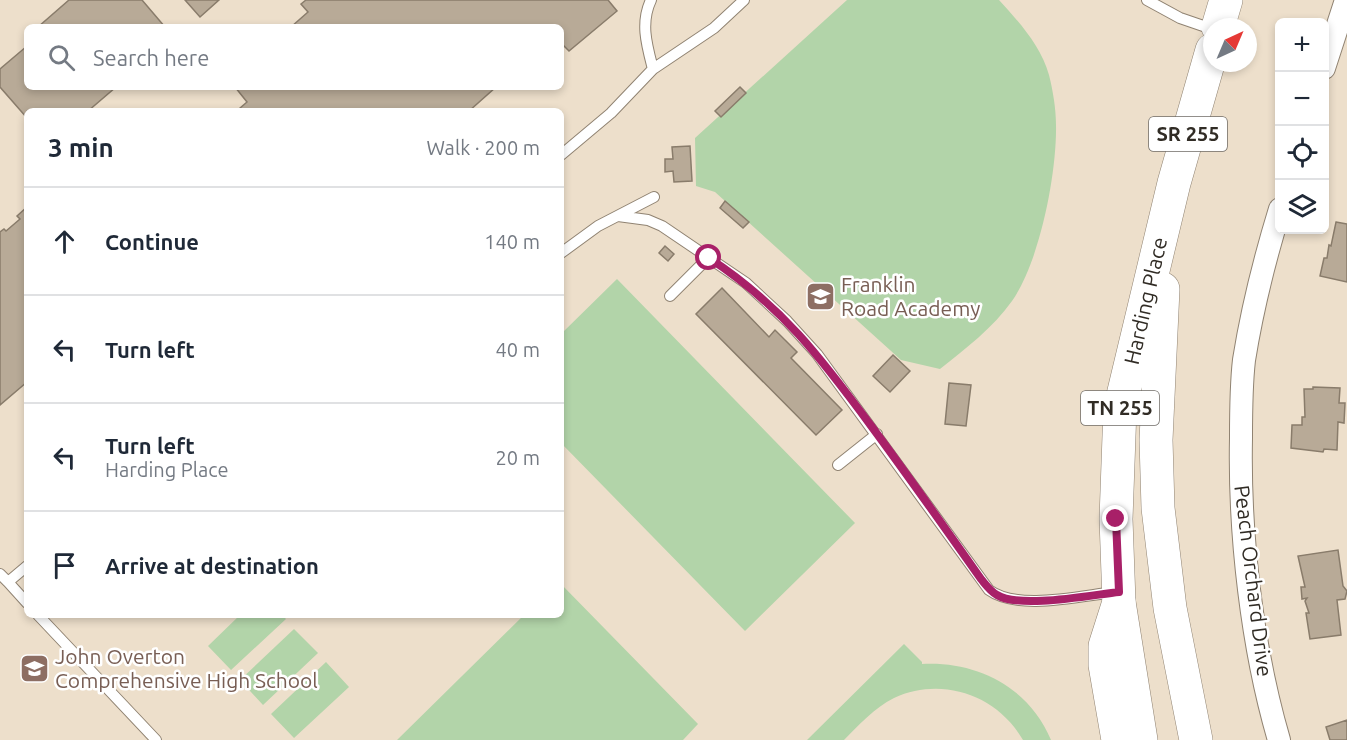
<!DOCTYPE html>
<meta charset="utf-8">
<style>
:root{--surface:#fff;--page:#f2f2f3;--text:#1f2937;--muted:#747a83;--line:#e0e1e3}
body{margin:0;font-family:Ubuntu,sans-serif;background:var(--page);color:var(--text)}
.controls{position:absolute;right:18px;top:18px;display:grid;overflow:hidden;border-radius:9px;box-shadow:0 3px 9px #0003}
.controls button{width:54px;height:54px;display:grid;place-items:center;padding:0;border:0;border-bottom:2px solid var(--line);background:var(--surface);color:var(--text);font:30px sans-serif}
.compass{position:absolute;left:1203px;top:18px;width:54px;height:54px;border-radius:50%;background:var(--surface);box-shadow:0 3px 9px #0003;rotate:44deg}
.stop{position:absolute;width:18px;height:18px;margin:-14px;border:4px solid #a82068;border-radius:50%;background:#fff}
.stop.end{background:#a82068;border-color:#fff;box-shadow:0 2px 6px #0008}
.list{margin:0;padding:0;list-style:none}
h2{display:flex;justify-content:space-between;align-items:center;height:78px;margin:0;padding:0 24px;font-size:26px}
h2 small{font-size:20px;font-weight:400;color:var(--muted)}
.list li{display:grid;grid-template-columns:39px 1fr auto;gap:18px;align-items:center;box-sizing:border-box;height:108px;padding:0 24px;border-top:2px solid var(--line)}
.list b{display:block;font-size:22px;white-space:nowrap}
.list p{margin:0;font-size:20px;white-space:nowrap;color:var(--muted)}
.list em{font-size:20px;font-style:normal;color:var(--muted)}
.icon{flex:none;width:33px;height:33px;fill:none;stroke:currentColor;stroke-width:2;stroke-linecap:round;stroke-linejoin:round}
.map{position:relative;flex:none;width:1347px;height:740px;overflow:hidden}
.search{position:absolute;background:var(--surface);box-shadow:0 3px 9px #0003;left:24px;top:24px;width:540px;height:66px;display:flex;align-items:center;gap:15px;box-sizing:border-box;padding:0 21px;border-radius:9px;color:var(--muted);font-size:22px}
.panel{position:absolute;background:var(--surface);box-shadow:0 3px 9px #0003;left:24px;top:108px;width:540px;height:510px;border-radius:9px}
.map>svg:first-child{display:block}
.park{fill:#b2d4a9}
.building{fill:#b8aa97;stroke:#897c6b;stroke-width:1.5}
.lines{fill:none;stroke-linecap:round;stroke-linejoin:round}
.lane-casing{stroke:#908372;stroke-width:12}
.street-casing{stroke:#908372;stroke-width:24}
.primary-casing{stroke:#908372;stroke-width:34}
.highway-casing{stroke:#908372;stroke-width:34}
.lane{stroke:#fff;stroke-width:10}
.street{stroke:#fff;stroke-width:22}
.primary{stroke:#fff;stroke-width:33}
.highway{stroke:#fff;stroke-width:33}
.route{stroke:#a82068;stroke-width:8}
.labels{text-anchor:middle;stroke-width:5;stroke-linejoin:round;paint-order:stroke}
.shield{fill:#fff;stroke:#6f6b66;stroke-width:1.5}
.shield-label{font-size:20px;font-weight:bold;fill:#312c25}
.education-label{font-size:21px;fill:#785e54;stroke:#fff;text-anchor:start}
.street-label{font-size:21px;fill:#312c25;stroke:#fff}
</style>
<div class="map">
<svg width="1347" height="740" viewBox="0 0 1347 740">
<rect width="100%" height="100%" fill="#eddfcb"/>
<path class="park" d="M847,0H999C1019,22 1041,46 1049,75C1053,91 1056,109 1056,125C1057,173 1040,261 1012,301C993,328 965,349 940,369L901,360L715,192L696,186L695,138Z
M617,279L855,523L745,631L561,443V334Z
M561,584L698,724L683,740H397L524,615H561Z
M240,615H282L286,619L231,670L208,646Z
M294,629L318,653L263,705L240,680Z
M904,644L922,662V664C977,661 1029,687 1051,740H1023C997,695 942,676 894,698C874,708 859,725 844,740H807Z
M326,662L349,687L294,738L271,714Z"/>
<path class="building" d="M69,0H142L165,27H38Z
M185,0H219L200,17Z
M306,0H608L617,11L569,51L563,45L561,47V27H291L308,12L301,4Z
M27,46V87H116L88,111H27V118L0,87V69Z
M235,87H496L469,111H240L239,109L247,102Z
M740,87L746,93L721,117L715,111Z
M690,146L692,181L674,182L673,171L665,172V159H673L672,147Z
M725,201L749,222L743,228L720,208Z
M27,207V382L0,405V232L4,229L6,231L20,219L17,216Z
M1336,222L1347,224V282L1320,276L1324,258H1327L1329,245L1331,246Z
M665,246L674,254L668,261L659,253Z
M722,288L769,337L775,330L797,352L791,358L842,410L816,435L696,314Z
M893,355L910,371L890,392L873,376Z
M949,383L971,385L966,426L945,424Z
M1313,387L1340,388L1339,403H1345L1344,423L1338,422L1337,450L1324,449L1323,452L1291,448L1292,425H1302V417H1305L1304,389H1313Z
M1338,550L1343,586L1347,591L1345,599L1337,600L1341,635L1310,639L1306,613H1309L1305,601L1307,598L1302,599L1301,587H1305L1298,556Z
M1347,720V740H1330L1326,727Z"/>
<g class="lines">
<defs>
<path id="lane" d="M651,0C640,23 647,46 653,69
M1147,0L1180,18L1212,29
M561,155L611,113L653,69L714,28L744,0
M618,216L648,220L662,226L746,283L787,321L817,354L989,590C1018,611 1079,596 1115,592
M561,253L598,226L654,197
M670,296L709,257
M838,465L877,434
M0,574L8,582L27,566
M8,582L27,603
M38,615L156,740"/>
<path id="street" d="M1324,68L1346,0
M1279,740C1252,648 1239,534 1241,438C1241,412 1241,386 1244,360C1252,310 1265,258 1280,209"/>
<path id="primary" d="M1218,27L1226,0
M1163,289L1156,440L1158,508L1170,608L1196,740
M1141,740L1119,602L1116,519L1120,408L1174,183L1212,50"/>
<path id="highway" d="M1118,740L1105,665V646L1119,602"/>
</defs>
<use href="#lane" class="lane-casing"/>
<use href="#street" class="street-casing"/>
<use href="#primary" class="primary-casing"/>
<use href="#highway" class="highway-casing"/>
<use href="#lane" class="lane"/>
<use href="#street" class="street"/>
<use href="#primary" class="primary"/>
<use href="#highway" class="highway"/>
</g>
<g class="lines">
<path class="route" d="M709,258C782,306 821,358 872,427C909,477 945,528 981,579C986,585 990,591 997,595C1020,609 1091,595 1119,592L1116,519"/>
</g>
<defs>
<symbol id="school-square" viewBox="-11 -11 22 22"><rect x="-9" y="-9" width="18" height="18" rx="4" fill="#8d6e63" stroke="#fff"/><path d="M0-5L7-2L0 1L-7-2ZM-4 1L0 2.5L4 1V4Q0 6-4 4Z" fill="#fff"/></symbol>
</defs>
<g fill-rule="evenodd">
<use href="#school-square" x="804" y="280" width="33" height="33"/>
<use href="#school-square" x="18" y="652" width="33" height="33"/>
</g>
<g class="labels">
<g class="shield">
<rect x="1149" y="117" width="78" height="34" rx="4.5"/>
<rect x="1081" y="391" width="78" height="34" rx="4.5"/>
</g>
<g class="shield-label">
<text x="1188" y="141">SR 255</text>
<text x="1120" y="415">TN 255</text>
</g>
<g class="education-label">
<text x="841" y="292">Franklin<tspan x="841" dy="24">Road Academy</tspan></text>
<text x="55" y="664">John Overton<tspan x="55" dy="24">Comprehensive High School</tspan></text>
</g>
<g class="street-label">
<text transform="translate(1146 301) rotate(-77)" y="7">Harding Place</text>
<text transform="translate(1253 581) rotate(83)" y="7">Peach Orchard Drive</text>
</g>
</g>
</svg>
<div class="controls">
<button>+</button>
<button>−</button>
<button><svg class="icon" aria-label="locate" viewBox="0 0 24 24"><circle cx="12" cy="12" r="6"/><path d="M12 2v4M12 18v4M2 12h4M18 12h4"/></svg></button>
<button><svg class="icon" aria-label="layers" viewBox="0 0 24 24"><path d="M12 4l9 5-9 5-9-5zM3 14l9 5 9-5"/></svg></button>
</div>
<svg class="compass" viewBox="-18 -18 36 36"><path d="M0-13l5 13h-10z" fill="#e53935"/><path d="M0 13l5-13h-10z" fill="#747a83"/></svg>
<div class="stop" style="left:709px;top:258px"></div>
<div class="stop end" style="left:1116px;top:519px"></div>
<div class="search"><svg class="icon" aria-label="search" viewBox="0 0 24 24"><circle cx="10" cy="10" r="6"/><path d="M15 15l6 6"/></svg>Search here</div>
<section class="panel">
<h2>3 min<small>Walk · 200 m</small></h2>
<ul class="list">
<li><svg class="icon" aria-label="ahead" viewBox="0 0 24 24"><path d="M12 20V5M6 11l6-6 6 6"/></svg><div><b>Continue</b></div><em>140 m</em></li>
<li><svg class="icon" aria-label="left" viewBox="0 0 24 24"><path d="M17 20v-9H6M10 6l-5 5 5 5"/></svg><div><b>Turn left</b></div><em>40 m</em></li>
<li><svg class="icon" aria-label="left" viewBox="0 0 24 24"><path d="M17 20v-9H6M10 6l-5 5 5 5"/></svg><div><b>Turn left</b><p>Harding Place</p></div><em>20 m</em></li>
<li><svg class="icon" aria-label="arrive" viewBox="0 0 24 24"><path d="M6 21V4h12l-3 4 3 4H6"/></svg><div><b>Arrive at destination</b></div></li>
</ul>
</section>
</div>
